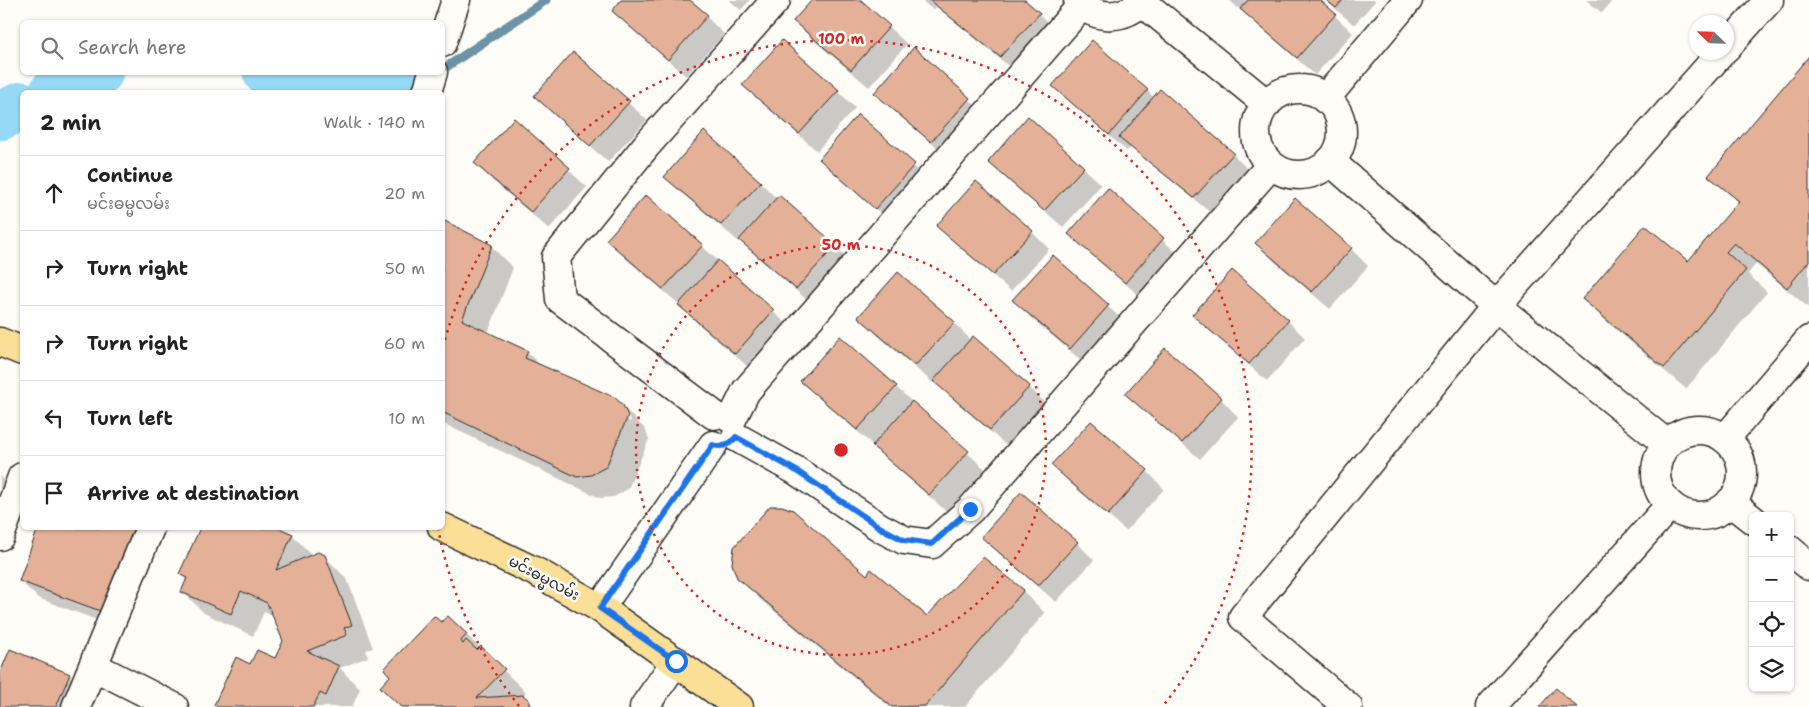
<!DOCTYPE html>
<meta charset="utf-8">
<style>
:root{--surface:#fff;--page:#f2f2f2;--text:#222;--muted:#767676;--line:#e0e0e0}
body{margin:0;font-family:"Shantell Sans","Noto Sans Myanmar",sans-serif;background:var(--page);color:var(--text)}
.controls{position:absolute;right:15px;bottom:15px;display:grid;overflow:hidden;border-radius:8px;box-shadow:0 1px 4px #0004}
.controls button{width:45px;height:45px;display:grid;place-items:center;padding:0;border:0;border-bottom:1px solid var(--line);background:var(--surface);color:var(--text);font:25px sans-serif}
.compass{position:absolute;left:1689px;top:15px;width:45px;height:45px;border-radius:50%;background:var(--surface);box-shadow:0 1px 4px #0004;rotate:293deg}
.stop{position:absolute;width:15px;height:15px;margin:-11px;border:4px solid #1a73e8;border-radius:50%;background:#fff}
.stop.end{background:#1a73e8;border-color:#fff;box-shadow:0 1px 5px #0008}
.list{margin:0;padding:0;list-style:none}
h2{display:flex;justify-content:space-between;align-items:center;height:65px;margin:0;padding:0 20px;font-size:21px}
h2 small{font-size:16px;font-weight:400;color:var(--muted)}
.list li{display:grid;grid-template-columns:32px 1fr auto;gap:15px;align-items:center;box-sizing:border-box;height:75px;padding:0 20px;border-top:1px solid var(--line)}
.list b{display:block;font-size:19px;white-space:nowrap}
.list p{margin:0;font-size:16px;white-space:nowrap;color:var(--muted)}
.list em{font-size:16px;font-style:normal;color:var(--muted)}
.icon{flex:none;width:28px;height:28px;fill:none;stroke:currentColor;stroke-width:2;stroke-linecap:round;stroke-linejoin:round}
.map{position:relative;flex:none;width:1809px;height:707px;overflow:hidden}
.search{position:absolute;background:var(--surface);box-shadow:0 1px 4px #0004;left:20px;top:20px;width:425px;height:55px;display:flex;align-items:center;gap:12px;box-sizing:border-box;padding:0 18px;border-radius:8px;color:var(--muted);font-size:19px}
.panel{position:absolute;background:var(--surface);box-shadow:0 1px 4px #0004;left:20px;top:90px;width:425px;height:440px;border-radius:8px}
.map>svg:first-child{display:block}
.shadow{fill:#0003;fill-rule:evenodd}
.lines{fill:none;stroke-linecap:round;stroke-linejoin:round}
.stream{stroke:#6b93a5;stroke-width:9}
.river{stroke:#96d9f7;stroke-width:49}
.building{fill:#e4b097;stroke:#2b2b2b}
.minor-casing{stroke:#2b2b2b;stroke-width:31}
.major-casing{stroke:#2b2b2b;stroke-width:31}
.minor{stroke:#fdfcf7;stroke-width:28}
.major{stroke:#fbdf96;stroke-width:28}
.route{stroke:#1a73e8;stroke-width:6}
.ring{fill:none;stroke:#d62828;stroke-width:2.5;stroke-dasharray:2.5 5}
.labels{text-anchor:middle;stroke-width:5;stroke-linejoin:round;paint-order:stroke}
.street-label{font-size:15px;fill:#2b2b2b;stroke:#fdfcf7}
.centre{fill:#d62828;stroke:#fdfcf7;stroke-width:2.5}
.ring-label{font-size:15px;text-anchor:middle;font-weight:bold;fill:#d62828;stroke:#fdfcf7;stroke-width:5;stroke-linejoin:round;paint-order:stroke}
</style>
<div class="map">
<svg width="1809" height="707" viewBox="0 0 1809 707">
<rect width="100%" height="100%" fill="#fdfcf7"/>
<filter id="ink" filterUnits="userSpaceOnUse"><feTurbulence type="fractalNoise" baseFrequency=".02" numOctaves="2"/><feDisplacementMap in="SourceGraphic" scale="10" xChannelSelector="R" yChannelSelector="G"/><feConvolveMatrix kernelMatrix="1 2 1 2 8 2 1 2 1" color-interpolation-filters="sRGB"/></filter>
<g filter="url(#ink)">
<path class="shadow" d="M623,0H689L724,34L686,76L631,28L613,11Z
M729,0H750L741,10Z
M814,0H859L907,44L869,87L812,39L795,21Z
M921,0H1023L1057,31L1018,74L936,6L933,10Z
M1229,0H1318L1353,33L1315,75Z
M1325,0H1376L1354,25Z
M1586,0H1613L1602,13Z
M1092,42L1155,98L1160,91L1233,154L1250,172L1212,214L1131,147L1127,151L1071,103L1053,86Z
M914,49L987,116L949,158L893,110L875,93Z
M574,53L647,120L608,162L553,114L535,96Z
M1809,58V308L1756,264L1748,274L1767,292L1686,389L1606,321L1584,299L1689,263L1739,203L1710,176Z
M744,85L838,91L855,108L817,151L761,102Z
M859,116L932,183L894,225L838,177L820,159Z
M514,120L587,187L549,229L493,181L475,163Z
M989,162L1084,168L1101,185L1063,227L1007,179Z
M666,177L760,182L777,199L835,246L852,263L814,306L758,258L741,240L739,242L683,194Z
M1108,190L1181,257L1143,299L1087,251L1069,234Z
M938,226L1032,232L1049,249L1011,291L955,243Z
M442,230L491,246L513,268L488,333L527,352L542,367L614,398L645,429L649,439L628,489L614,497L600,498L442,423ZM626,414H628L631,421L629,422Z
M608,240L702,246L791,328L753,371L697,323L680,305L625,258Z
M1257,243L1351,249L1368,266L1330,309L1274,261Z
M1053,257L1126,323L1088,366L1031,318L1014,300Z
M1194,315L1288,321L1305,338L1267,381L1211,332Z
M860,317L954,323L971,340L1029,387L1046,404L1008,447L952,398L935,381L933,383L877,335Z
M802,381L896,387L985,469L947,512L891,463L874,446L819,398Z
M1127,394L1221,399L1238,417L1200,459L1144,411Z
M1053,465L1147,471L1164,489L1126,531L1070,483Z
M0,476L6,482L0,497Z
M40,528H158L121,629L38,598L20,581Z
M201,528H276L292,535L313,556H324L347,579L373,648L366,650L368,657L340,668L360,689L352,707H218L215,705L251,665L276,660L284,641L275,617L264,612L253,636L204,613L182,591L187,581L180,574Z
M983,537L1077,543L1094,560L1056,602L1000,554Z
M738,577L927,618L1023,591L1045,613L965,707H890L761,600Z
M448,617L526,692L522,696L534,707H402L441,624Z
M69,675L91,697L87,707H0V676Z"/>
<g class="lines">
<path class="stream" d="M442,70L546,0"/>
<path class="river" d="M267,72L415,87
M54,92L99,72
M0,116L22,106"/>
</g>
<path class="building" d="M621,0H690L708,15L668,60L612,11Z
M812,0H861L890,26L851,70L793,21Z
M929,0H1025L1040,13L1000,57Z
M1248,0H1320L1336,14L1297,58L1240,9Z
M1326,0H1343L1336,8Z
M782,40L839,90L799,134L742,85Z
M1092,40L1148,90L1109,135L1052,86Z
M914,47L970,98L931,142L874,93Z
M573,52L630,101L590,146L534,96Z
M1809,56V261L1787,288L1734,243L1726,252L1746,270L1664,368L1582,299L1645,225L1688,261L1739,201L1708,176Z
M1160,89L1234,153L1194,198L1119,138Z
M858,114L915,164L875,209L819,159Z
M1028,116L1084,167L1044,211L988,162Z
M514,118L570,168L531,212L474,163Z
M704,131L761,182L721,225L664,177Z
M976,181L1033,231L993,275L936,226Z
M1108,188L1164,238L1125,283L1068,234Z
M646,195L703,245L663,289L606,240Z
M779,195L836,245L796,289L739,240Z
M1295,198L1352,248L1312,292L1255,243Z
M445,221L492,245L462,320L528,351L525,358L614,397L623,405L628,416L606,467L591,475L577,477L442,412V227Z
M1053,255L1109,305L1070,349L1012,300Z
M718,260L774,310L735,354L678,305Z
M1232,270L1289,320L1249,364L1192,315Z
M898,272L955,322L915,366L858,317Z
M840,336L897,386L857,430L800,381Z
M973,336L1030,386L990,430L933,381Z
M1165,348L1222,398L1182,443L1125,394Z
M912,401L969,451L929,495L872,446Z
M1091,421L1148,470L1108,515L1051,465Z
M1021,492L1078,542L1038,586L981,537Z
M770,506H782L793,510L867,575L871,569L927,616L983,557L1024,590L925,706L892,707L737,578L732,564L734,547Z
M38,528H135L103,612L19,581Z
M200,528H279L293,534L276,570L318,552L325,555L352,625L344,628L347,635L307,651L339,666L326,696L320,693L313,707H218L214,705L236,657L250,664L257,650L275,658L283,641L267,603L241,591L231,614L181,592L187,578L179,574Z
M434,616L441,622L448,616L467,634L461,641L463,644L466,640L477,650L481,646L505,669L477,698L523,695L529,700V707H401L380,687L390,676L384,669Z
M10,649L70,674L56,707H0V673Z
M1556,688L1577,707H1539Z"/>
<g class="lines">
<defs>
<path id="minor" d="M1078,0C1095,21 1125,20 1143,0
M1142,2L1267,104
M442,43L456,0
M1726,48L1769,0
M1256 132a43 43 0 1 1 86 0a43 43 0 1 1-86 0Z
M427,92L433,72
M1325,99L1408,0
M1330,161L1496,306L1667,444
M714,415L560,299L556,257L646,146L776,0
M732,419L746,391L1082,5
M1656 473a43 43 0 1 1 86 0a43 43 0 1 1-86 0Z
M736,437L795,470L881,528L904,540L932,544L971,509L1271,165
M1725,439L1809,340
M1730,502L1753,520
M0,536L22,477
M1790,550L1809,566
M600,608L713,445
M93,666L174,707
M76,707L150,528
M644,707L676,661
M1348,707L1243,617L1496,306L1722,52
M1490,707L1670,505"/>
<path id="major" d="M0,342L22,351
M442,527L538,573L600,608L739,707"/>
</defs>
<use href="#minor" class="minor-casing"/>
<use href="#major" class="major-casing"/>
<use href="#minor" class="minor"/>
<use href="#major" class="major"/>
</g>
</g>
<g class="lines" filter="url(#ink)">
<path class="route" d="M676,661L600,608L713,445C723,448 730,445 736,437L795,470L881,528L904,540L932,544L970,509"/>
</g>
<g class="ring">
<circle cx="841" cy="450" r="205"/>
<path d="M519 706A411 411 0 0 1 438 528M443 347A411 411 0 1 1 1163 706"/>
</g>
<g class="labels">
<g class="street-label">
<text transform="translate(544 578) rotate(28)" y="5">မင်းဓမ္မလမ်း</text>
</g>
</g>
<circle cx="841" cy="450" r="8" class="centre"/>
<g class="ring-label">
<text x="841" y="44">100 m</text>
<text x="841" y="250">50 m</text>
</g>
</svg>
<div class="controls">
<button>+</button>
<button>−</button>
<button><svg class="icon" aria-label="locate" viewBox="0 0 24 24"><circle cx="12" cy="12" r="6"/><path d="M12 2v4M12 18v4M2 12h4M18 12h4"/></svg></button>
<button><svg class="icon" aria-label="layers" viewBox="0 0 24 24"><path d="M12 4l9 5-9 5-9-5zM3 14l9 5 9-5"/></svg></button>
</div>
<svg class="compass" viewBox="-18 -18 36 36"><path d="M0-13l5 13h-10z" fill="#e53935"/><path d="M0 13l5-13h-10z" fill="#767676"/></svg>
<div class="stop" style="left:676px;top:661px"></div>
<div class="stop end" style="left:970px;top:509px"></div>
<div class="search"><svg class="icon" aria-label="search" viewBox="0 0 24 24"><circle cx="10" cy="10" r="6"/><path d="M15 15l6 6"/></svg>Search here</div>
<section class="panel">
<h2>2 min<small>Walk · 140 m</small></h2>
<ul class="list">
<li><svg class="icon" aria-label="ahead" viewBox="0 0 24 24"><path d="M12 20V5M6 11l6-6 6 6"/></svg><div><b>Continue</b><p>မင်းဓမ္မလမ်း</p></div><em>20 m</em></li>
<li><svg class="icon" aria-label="right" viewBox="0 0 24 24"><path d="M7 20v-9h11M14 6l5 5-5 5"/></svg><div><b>Turn right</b></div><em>50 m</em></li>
<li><svg class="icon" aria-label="right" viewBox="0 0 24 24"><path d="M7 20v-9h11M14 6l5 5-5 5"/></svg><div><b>Turn right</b></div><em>60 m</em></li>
<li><svg class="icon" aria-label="left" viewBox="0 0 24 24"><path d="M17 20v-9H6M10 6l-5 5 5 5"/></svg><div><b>Turn left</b></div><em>10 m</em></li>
<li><svg class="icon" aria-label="arrive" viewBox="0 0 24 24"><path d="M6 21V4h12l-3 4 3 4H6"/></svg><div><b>Arrive at destination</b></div></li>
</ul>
</section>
</div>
